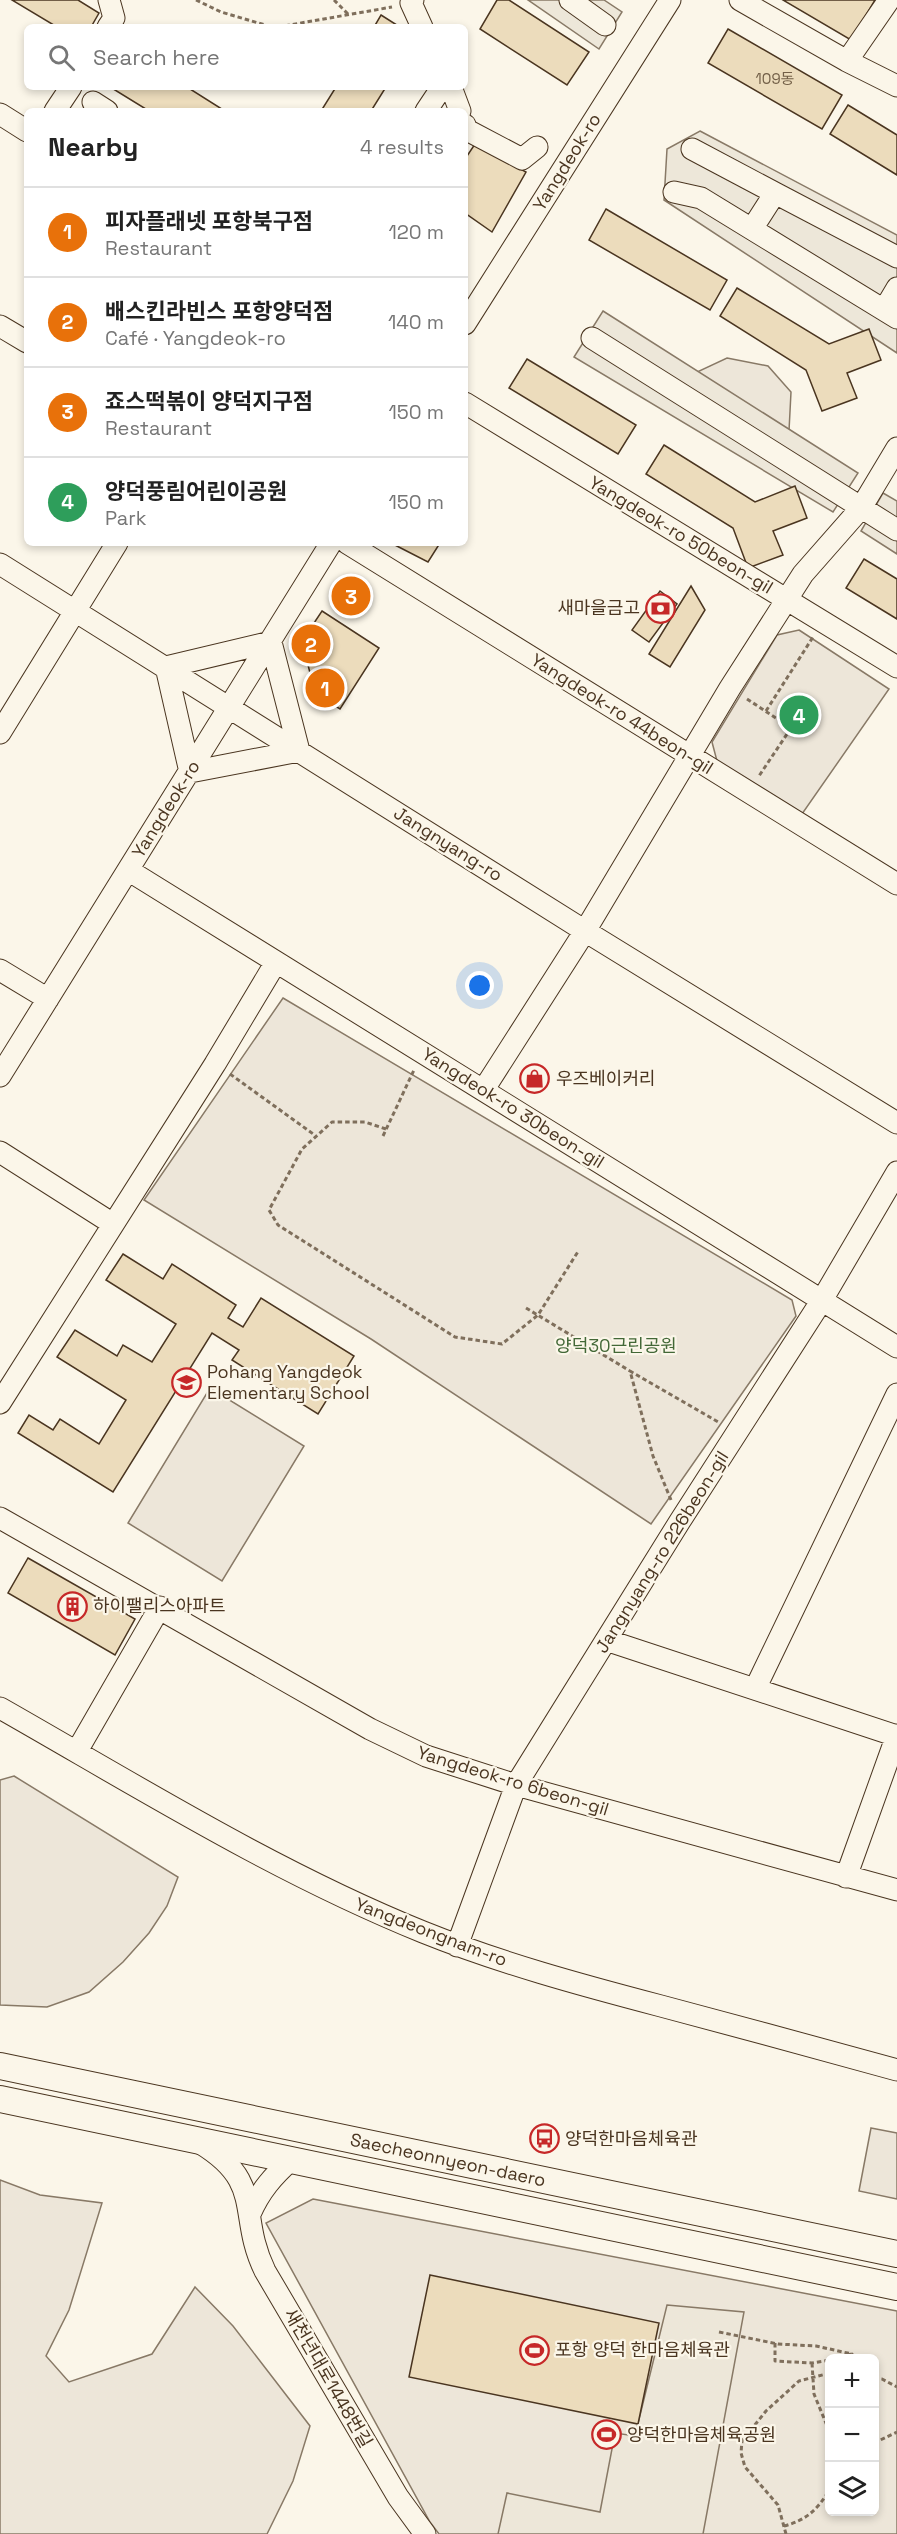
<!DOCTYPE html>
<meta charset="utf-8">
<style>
:root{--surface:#fff;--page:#f2f2f2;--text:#222;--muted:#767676;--line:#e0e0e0;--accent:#0f766e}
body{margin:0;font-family:"Space Grotesk","Noto Sans KR",sans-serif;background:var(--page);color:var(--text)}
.controls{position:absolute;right:18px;bottom:18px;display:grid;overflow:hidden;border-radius:9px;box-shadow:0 3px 9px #0003}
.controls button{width:54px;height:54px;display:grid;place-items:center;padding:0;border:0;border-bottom:2px solid var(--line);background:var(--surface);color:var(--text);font:30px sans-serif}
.you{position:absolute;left:480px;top:986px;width:21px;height:21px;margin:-15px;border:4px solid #fff;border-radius:50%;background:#1a73e8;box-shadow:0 0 0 9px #1a73e833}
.badge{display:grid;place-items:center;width:39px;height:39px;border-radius:50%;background:var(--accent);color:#fff;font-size:20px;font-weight:700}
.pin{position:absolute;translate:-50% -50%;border:3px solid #fff;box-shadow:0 2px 6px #0006}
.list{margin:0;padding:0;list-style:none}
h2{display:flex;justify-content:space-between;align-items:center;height:78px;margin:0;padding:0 24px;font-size:26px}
h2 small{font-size:20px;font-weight:400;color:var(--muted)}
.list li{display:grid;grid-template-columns:39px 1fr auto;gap:18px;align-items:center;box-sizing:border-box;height:90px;padding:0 24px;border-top:2px solid var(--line)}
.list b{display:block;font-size:22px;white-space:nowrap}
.list p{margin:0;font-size:20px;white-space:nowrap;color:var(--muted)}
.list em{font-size:20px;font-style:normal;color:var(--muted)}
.icon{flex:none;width:33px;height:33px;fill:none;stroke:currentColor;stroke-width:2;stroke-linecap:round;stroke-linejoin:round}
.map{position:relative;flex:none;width:897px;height:2534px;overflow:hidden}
.search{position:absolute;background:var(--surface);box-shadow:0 3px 9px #0003;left:24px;top:24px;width:444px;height:66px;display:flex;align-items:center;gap:15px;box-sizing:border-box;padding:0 21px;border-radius:9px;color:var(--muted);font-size:22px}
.panel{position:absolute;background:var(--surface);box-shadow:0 3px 9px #0003;left:24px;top:108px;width:444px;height:438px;border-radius:9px}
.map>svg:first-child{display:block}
.green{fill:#ede6d9;stroke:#887966;stroke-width:1.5;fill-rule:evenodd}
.parking{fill:#ede7d9;stroke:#887966;stroke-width:1.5}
.building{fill:#ecdcbc;stroke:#4a3520;stroke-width:1.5}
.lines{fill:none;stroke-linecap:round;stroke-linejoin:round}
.minor-casing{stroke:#4a3520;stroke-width:23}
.major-casing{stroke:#4a3520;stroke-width:28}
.path{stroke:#7f6f5c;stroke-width:3;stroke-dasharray:4.5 3;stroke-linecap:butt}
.minor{stroke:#fbf6e9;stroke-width:21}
.major{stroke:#fbf6e9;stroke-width:26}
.labels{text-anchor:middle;stroke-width:4.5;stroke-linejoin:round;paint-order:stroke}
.number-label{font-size:15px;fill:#725f47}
.street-label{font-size:18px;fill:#4a3520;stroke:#fbf6e9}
.poi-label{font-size:18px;fill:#4a3520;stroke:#fbf6e9;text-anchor:start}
.park-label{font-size:18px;fill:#436837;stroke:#fbf6e9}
</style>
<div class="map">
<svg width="897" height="2534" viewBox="0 0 897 2534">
<rect width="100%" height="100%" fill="#fbf6e9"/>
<path class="green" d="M727,358L768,366L791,392L789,431L697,372Z
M799,630L889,689L802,814L717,761L712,742L777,635Z
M283,998L792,1300L796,1316L651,1524L371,1339L144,1200Z
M210,1388L304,1446L222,1581L128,1523Z
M14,1776L178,1877L167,1906L149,1933L123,1962L89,1992L47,2007L0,2005V1780Z
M871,2128L897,2133V2199L859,2191Z
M0,2180L40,2195L102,2203L69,2310L46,2356L69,2382L152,2354L195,2287L233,2326L310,2426L293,2481L267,2534H0Z
M313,2199L897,2311V2534H439L430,2522L266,2223ZM830,2358H874V2512H830Z"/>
<path class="parking" d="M528,0H604L622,12L599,49Z
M700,131L897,235V353L664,200L667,149Z
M603,311L858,473L833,512L574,357Z
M883,493L897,501V554L861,531Z
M667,2305L744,2312L703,2534H498L507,2493L600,2512L615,2433L635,2436Z"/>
<path class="building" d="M12,0H78L99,13L91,27H57Z
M497,0H509L589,52L567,85L480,29Z
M783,0H875L851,40Z
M381,15L400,27H374Z
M728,29L842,95L822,129L708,63Z
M110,87H187L225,111H149Z
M336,87H386L371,111H321Z
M848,105L897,135V175L830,134Z
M475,144L526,172L492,232L465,213V159Z
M606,209L727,280L710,310L589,240Z
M737,288L829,344L869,329L881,360L847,373L857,398L822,411L806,370L720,316Z
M527,359L636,425L618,454L509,388Z
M664,445L755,502L795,486L807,518L773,531L783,555L748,568L733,528L646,474Z
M391,543H440L428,562Z
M864,559L897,579V619L846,588Z
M691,586L705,610L670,667L649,654Z
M660,591L677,604L649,642L632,630Z
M322,611L379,648L340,709L315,693L302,641Z
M123,1254L163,1279L172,1264L236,1305L228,1318L243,1327L261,1298L354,1356L318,1414L232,1360L239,1350L212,1333L113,1492L18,1433L29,1415L53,1430L60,1419L99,1444L126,1400L57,1357L75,1330L117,1356L123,1345L152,1362L176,1324L106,1280Z
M28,1558L135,1619L115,1655L8,1593Z
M430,2275L659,2323L638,2424L409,2377Z"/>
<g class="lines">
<defs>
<path id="minor" d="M413,0L411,3L422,27
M570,0L605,25
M740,0L847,61L897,86
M108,27L114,18L109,0
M847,61L889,0
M451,87L460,111
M93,102L107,111
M55,111L71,87
M426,111L442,87
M0,114L27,131
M465,125L467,130L522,159L537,147
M692,149L775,193
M674,192L701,198L897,318
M752,229L775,193L897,257
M884,310L897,288
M465,324L670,0
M0,326L27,342
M592,338L897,530
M465,403L897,667
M347,543L897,884
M0,564L585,931L897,1123
M271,642L299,751L190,772L166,667Z
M0,733L117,543
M128,870L897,1347
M0,970L48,999
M0,1076L331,543
M484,1089L585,931L730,688L803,574L861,508L897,448
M0,1152L113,1224
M0,1403L215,1064L276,962
M0,1518L370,1729L426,1756L516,1785L897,1890
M606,1640L897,1736
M755,1689L897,1394
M0,1708C139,1787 275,1872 423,1932C500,1963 581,1985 661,2006C740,2027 818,2048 897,2070
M77,1751L160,1607
M846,1877L897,1735
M457,1946L516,1785L680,1521L822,1300L897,1172
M200,2143C266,2183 237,2214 265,2271L398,2497L425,2534
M250,2214C260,2191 273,2176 292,2159"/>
<path id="major" d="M0,2066L897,2254
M0,2099C299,2162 598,2225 897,2287"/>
</defs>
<use href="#minor" class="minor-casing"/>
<use href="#major" class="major-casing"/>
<path class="path" d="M196,0L221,12L272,27
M334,0L348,14
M278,27L392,7
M747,699L791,728L759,776
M766,711L813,637
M230,1074L316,1136
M386,1129L365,1122H332L302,1149L269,1210L278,1225L455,1337L502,1344L538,1315L579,1250
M383,1136L414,1070
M526,1308L630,1371
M671,1500L653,1456L630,1371L720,1423
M719,2332L778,2344L816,2346L852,2354L836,2358
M775,2343V2361L812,2363L830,2360
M812,2363L814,2394L830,2433
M874,2378L882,2379L897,2387
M874,2443L897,2432
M784,2526C807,2520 818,2509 830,2489
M786,2534L778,2505L745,2467L741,2453L742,2441L766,2411L799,2381L830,2373"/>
<use href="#minor" class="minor"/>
<use href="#major" class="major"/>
</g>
<defs>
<symbol id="bank-ring" viewBox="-11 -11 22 22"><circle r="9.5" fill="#fbf6e9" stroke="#c62828" stroke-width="1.5"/><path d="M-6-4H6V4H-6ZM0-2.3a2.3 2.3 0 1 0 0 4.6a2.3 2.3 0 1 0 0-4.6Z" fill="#c62828"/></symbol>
<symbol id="shop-ring" viewBox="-11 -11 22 22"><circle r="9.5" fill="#fbf6e9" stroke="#c62828" stroke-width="1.5"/><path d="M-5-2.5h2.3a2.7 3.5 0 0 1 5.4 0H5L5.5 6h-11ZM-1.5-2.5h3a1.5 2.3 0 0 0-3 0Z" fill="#c62828"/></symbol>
<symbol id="school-ring" viewBox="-11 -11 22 22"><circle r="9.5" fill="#fbf6e9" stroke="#c62828" stroke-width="1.5"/><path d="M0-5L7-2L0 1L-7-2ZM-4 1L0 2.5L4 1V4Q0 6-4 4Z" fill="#c62828"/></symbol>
<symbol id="building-ring" viewBox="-11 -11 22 22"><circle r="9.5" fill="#fbf6e9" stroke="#c62828" stroke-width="1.5"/><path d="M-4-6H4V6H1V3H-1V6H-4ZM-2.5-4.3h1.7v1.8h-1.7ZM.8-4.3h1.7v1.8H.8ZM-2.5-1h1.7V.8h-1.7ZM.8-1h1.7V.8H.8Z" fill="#c62828"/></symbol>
<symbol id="bus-ring" viewBox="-11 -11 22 22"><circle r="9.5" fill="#fbf6e9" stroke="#c62828" stroke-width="1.5"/><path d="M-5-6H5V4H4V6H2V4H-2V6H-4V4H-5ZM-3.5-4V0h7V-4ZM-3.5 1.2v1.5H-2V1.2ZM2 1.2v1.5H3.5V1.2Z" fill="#c62828"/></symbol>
<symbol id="stadium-ring" viewBox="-11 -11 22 22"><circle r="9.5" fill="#fbf6e9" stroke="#c62828" stroke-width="1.5"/><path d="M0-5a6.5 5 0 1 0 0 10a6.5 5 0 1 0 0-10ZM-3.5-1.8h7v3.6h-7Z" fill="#c62828"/></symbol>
</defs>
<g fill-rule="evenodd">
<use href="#bank-ring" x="644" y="592" width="33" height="33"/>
<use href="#shop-ring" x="518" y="1062" width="33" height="33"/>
<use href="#school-ring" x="170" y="1366" width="33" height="33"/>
<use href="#building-ring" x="56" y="1590" width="33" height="33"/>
<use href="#bus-ring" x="528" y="2122" width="33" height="33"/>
<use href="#stadium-ring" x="518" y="2334" width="33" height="33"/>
<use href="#stadium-ring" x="590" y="2418" width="33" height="33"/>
</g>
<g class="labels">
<g class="number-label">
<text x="775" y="84">109동</text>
</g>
<g class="street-label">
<text transform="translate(567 162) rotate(-58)" y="6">Yangdeok-ro</text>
<text transform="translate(681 535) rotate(31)" y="6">Yangdeok-ro 50beon-gil</text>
<text transform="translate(622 714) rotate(32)" y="6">Yangdeok-ro 44beon-gil</text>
<text transform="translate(166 809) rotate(-58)" y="6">Yangdeok-ro</text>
<text transform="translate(448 844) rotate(32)" y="6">Jangnyang-ro</text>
<text transform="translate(513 1108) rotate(32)" y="6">Yangdeok-ro 30beon-gil</text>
<text transform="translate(662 1552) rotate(-58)" y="6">Jangnyang-ro 226beon-gil</text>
<text transform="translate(513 1781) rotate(17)" y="6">Yangdeok-ro 6beon-gil</text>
<text transform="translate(431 1932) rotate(21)" y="6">Yangdeongnam-ro</text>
<text transform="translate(448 2160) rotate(12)" y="6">Saecheonnyeon-daero</text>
<text transform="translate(328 2378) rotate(60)" y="6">새천년대로1448번길</text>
</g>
<g class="poi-label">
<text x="640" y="614" text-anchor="end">새마을금고</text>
<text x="556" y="1085">우즈베이커리</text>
<text x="207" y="1378">Pohang Yangdeok<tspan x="207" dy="21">Elementary School</tspan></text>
<text x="93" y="1612">하이팰리스아파트</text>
<text x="565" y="2145">양덕한마음체육관</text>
<text x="555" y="2356">포항 양덕 한마음체육관</text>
<text x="627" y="2441">양덕한마음체육공원</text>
</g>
<g class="park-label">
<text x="616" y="1352">양덕30근린공원</text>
</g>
</g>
</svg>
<div class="controls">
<button>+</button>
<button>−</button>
<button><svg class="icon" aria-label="layers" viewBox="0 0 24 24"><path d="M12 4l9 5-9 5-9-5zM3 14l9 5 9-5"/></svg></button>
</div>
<div class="you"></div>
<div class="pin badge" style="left:325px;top:688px;background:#e8710a">1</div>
<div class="pin badge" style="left:311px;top:644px;background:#e8710a">2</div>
<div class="pin badge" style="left:351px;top:596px;background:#e8710a">3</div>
<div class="pin badge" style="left:799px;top:715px;background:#2e9e5b">4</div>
<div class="search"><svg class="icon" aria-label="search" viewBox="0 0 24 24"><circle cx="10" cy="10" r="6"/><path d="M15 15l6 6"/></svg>Search here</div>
<section class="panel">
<h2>Nearby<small>4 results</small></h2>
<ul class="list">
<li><span class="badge" style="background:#e8710a">1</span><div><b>피자플래넷 포항북구점</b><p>Restaurant</p></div><em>120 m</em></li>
<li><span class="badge" style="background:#e8710a">2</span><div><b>배스킨라빈스 포항양덕점</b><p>Café · Yangdeok-ro</p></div><em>140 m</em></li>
<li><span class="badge" style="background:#e8710a">3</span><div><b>죠스떡볶이 양덕지구점</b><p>Restaurant</p></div><em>150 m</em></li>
<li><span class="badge" style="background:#2e9e5b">4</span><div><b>양덕풍림어린이공원</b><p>Park</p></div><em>150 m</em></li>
</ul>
</section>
</div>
